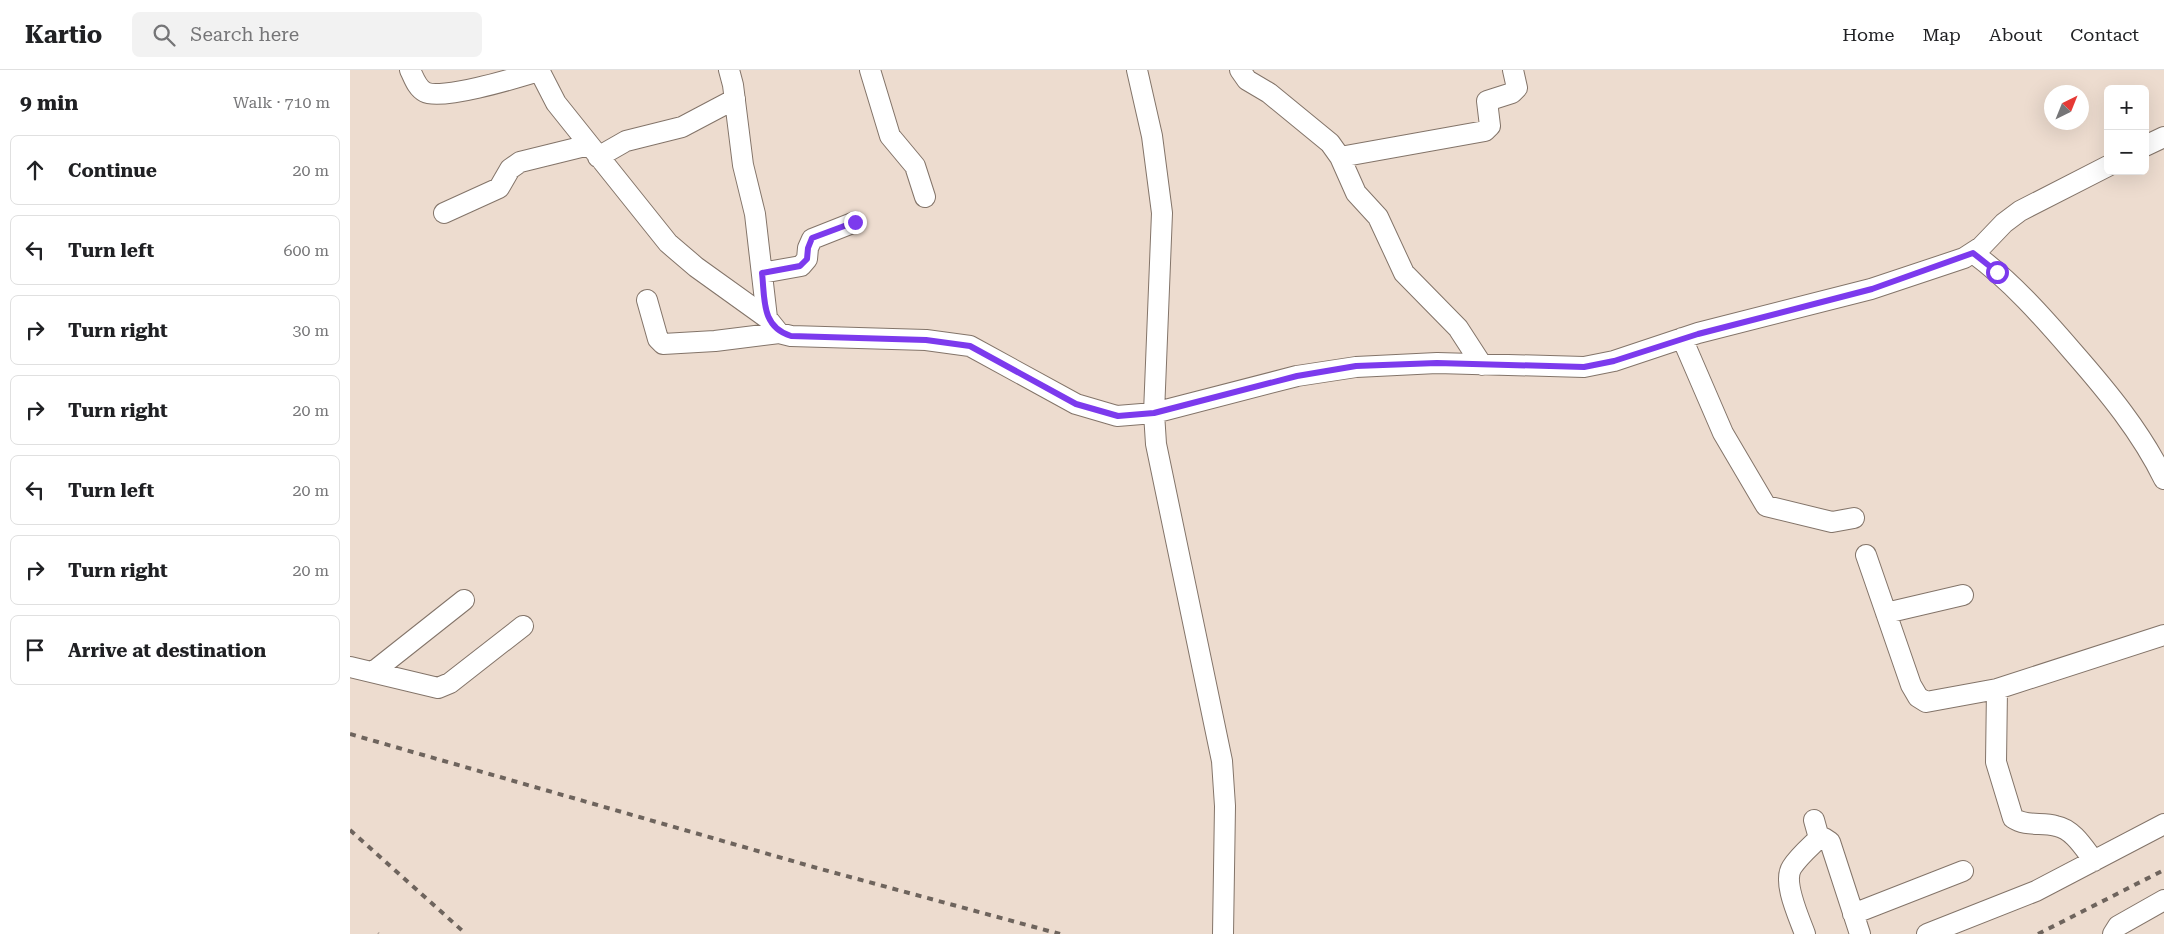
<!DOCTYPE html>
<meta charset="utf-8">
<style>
:root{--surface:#fff;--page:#f2f2f2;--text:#202124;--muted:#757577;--line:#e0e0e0}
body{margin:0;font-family:"Roboto Serif",serif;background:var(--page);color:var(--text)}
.controls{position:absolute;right:15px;top:15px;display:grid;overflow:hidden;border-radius:8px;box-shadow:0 5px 20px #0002}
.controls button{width:45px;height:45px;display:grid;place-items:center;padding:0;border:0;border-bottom:1px solid var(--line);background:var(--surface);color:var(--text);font:25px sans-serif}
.compass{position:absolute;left:1694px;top:15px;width:45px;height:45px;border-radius:50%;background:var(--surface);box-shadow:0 5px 20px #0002;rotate:43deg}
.stop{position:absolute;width:15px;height:15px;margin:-11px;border:4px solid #7c3aed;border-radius:50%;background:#fff}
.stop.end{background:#7c3aed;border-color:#fff;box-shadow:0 1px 5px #0008}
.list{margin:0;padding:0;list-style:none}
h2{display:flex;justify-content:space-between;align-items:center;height:65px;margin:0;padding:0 20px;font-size:21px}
h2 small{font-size:16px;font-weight:400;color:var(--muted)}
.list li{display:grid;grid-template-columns:32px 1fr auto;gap:15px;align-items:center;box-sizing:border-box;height:70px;margin:0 10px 10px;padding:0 10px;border:1px solid var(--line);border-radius:8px}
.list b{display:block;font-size:19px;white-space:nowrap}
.list em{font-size:16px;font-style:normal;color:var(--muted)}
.icon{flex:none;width:28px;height:28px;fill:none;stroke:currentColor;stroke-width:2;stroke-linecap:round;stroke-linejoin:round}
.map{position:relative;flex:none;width:1814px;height:864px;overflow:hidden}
header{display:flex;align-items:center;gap:30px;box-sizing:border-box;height:70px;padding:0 25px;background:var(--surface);border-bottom:1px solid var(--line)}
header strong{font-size:24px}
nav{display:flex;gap:28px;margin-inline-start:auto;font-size:18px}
.search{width:350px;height:45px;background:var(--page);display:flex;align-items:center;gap:12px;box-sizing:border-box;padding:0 18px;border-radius:8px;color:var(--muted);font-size:19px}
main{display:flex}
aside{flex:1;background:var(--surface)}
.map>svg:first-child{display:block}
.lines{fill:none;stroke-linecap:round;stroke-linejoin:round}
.minor-casing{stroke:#837469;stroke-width:22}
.path{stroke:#aa9d93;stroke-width:2.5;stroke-dasharray:1 4;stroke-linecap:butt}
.minor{stroke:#fff;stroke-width:20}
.rail{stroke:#6e645d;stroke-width:4;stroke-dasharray:6 6;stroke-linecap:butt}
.route{stroke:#7c3aed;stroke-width:6}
</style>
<header>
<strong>Kartio</strong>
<div class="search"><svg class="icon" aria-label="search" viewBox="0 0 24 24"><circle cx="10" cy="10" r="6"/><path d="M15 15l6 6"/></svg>Search here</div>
<nav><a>Home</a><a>Map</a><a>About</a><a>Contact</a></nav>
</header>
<main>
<aside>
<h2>9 min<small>Walk · 710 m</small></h2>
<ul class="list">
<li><svg class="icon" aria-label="ahead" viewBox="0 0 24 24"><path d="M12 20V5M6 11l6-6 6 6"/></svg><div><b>Continue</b></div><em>20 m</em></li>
<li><svg class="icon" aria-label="left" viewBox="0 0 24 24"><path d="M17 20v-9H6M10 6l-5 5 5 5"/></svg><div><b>Turn left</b></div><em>600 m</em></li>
<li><svg class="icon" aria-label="right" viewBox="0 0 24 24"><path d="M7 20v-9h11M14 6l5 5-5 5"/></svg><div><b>Turn right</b></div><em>30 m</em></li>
<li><svg class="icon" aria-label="right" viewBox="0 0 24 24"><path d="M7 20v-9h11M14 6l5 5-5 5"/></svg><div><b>Turn right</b></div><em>20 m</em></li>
<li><svg class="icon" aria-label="left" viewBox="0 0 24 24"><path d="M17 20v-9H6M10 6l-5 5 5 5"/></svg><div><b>Turn left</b></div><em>20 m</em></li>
<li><svg class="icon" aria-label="right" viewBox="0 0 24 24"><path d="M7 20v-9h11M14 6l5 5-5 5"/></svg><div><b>Turn right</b></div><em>20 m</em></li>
<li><svg class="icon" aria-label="arrive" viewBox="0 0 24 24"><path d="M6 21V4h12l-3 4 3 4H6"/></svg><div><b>Arrive at destination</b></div></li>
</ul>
</aside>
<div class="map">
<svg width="1814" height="864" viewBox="0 0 1814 864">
<rect width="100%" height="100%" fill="#eddccf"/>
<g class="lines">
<defs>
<path id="minor" d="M60,0C64,8 67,18 75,22C91,31 169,7 189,1
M189,0L206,33L318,173L346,197L417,248
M379,0L383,15L393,95L405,144L417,248L429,263L441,266L576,270L620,276L726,334L767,346L804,343L947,306L1006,297L1087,293L1234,297L1264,291L1348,263L1521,219L1614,188L1631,177L1654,153L1670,141L1758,96
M520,0L540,66L565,96L575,127
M787,0L802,66L812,143L804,343L806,374L872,691L875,736L873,864
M890,0L897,10L919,23L980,73L990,87L1006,123L1028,147L1054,203L1108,258L1132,295
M1795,76L1814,67
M248,87L276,71L332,57L385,29
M990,87L1135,61L1140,56L1137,31L1162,23L1167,18L1163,0
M94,143L149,118L160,99L170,92L239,75
M1623,183C1661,211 1692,246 1723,282C1758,322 1791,362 1814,409
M412,203L451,196L457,189L458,178L462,169L505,152
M297,230L308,269L313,274L365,271L429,263
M1332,268L1373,363L1416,436L1482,452L1504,448
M1516,485L1561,615L1568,627L1576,632L1647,619L1814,565
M1536,543L1613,525
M0,597L88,618L100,613L173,556
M23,602L114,530
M1647,619L1646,692L1663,748C1676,757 1692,752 1706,756C1723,759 1734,778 1744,791
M1464,750L1469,768H1474L1480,772L1510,864
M1503,844L1613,801
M1455,864C1449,847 1432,812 1442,797C1449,786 1460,777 1469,768
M1577,864L1686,821L1814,754
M1763,864L1768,856L1814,830"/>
</defs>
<use href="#minor" class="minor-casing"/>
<path class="path" d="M28,863L29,864"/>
<use href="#minor" class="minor"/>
<path class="rail" d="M0,664L467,798L710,864
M0,760L116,864
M1688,864L1814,800"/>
</g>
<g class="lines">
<path class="route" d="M505,152L462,168L458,178L457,189L450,196L412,203C415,229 411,257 441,266L576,270L620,276L726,334L768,346L804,343L947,306L1006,296L1087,293L1234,297L1264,291L1348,264L1522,219L1623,183L1647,202"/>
</g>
</svg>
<div class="controls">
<button>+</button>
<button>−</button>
</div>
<svg class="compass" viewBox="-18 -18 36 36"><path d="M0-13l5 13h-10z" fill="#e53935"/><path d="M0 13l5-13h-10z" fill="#757577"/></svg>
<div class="stop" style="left:1647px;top:202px"></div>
<div class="stop end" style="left:505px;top:152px"></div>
</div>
</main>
